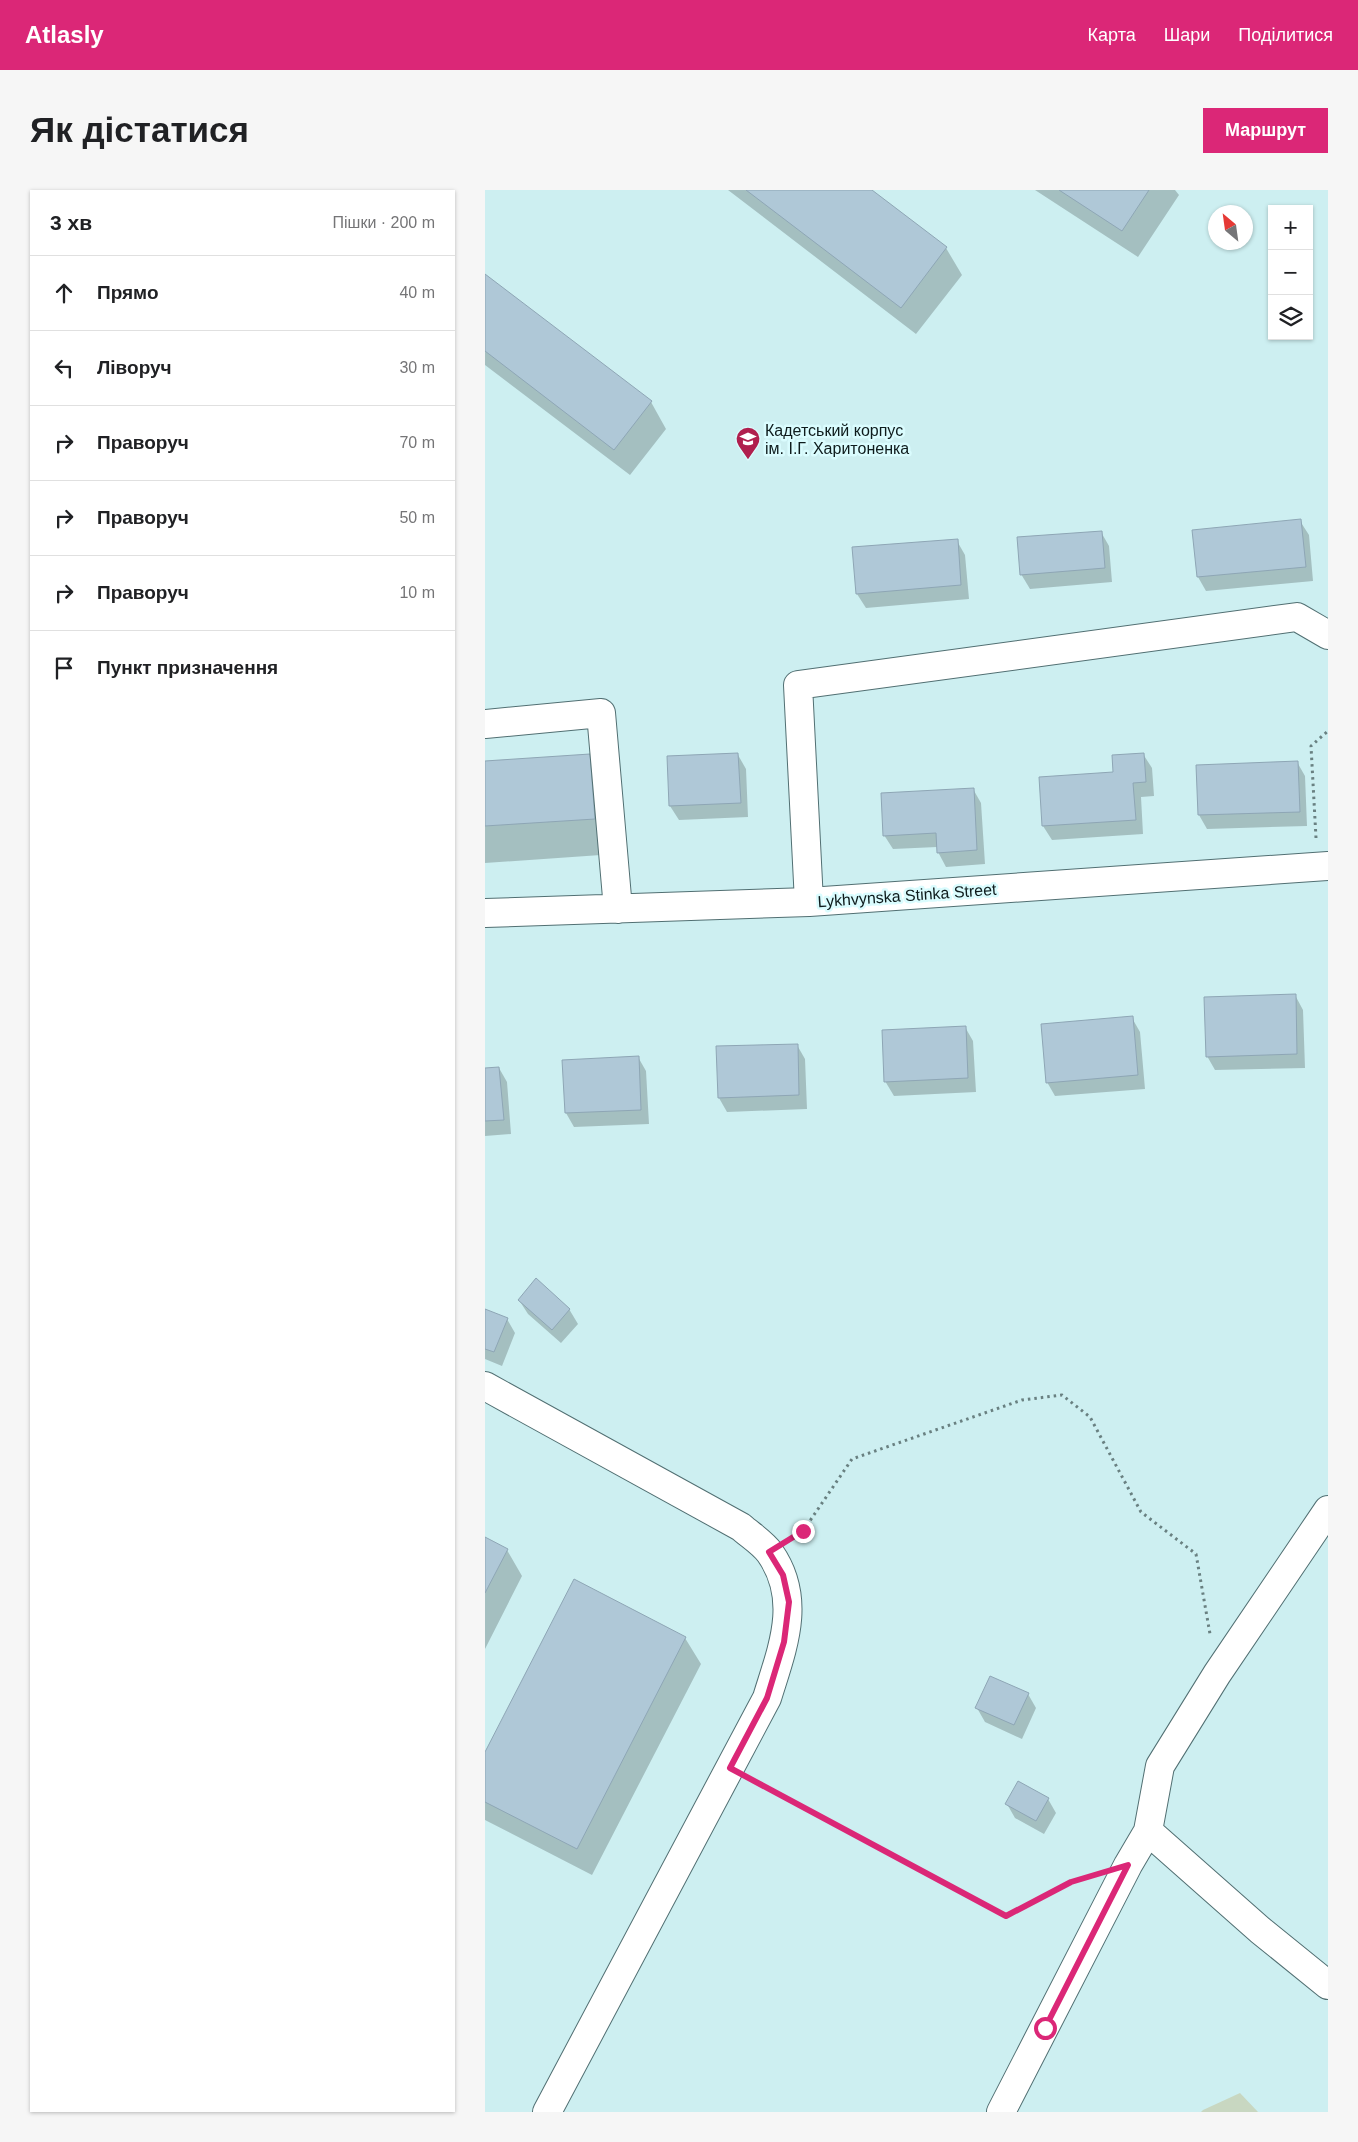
<!DOCTYPE html>
<html lang="uk">
<meta charset="utf-8">
<style>
:root{--surface:#fff;--page:#f6f6f6;--text:#202124;--muted:#757577;--line:#e0e0e0;--accent:#db2777}
body{margin:0;font-family:Helvetica,sans-serif;background:var(--page);color:var(--text)}
.controls{position:absolute;right:15px;top:15px;display:grid;overflow:hidden;border-radius:0px;box-shadow:0 1px 4px #0004}
.controls button{width:45px;height:45px;display:grid;place-items:center;padding:0;border:0;border-bottom:1px solid var(--line);background:var(--surface);color:var(--text);font:25px sans-serif}
.compass{position:absolute;left:723px;top:15px;width:45px;height:45px;border-radius:50%;background:var(--surface);box-shadow:0 1px 4px #0004;rotate:331deg}
.stop{position:absolute;width:15px;height:15px;margin:-11px;border:4px solid #db2777;border-radius:50%;background:#fff}
.stop.end{background:#db2777;border-color:#fff;box-shadow:0 1px 5px #0008}
.list{margin:0;padding:0;list-style:none}
h2{display:flex;justify-content:space-between;align-items:center;height:65px;margin:0;padding:0 20px;font-size:21px}
h2 small{font-size:16px;font-weight:400;color:var(--muted)}
.list li{display:grid;grid-template-columns:32px 1fr auto;gap:15px;align-items:center;box-sizing:border-box;height:75px;padding:0 20px;border-top:1px solid var(--line)}
.list b{display:block;font-size:19px;white-space:nowrap}
.list em{font-size:16px;font-style:normal;color:var(--muted)}
.icon{flex:none;width:28px;height:28px;fill:none;stroke:currentColor;stroke-width:2;stroke-linecap:round;stroke-linejoin:round}
.map{position:relative;flex:none;width:843px;height:1922px;overflow:hidden;border-radius:0px}
header{display:flex;align-items:center;gap:30px;box-sizing:border-box;height:70px;padding:0 25px;background:var(--accent);color:#fff}
header strong{font-size:24px}
nav{display:flex;gap:28px;margin-inline-start:auto;font-size:18px}
.intro{display:flex;align-items:center;justify-content:space-between;box-sizing:border-box;height:120px;padding:0 30px}
h1{margin:0;font-size:35px}
.button{padding:12px 22px;border-radius:0px;background:var(--accent);color:#fff;font-size:18px;font-weight:700}
main{display:flex;gap:30px;padding:0 30px}
aside{flex:1;background:var(--surface);border-radius:0px;box-shadow:0 1px 4px #0004}
.map>svg:first-child{display:block}
.green{fill:#c8d7c1}
.shadow{fill:#0003}
.building{fill:#afc8d7;stroke:#8ea6b5}
.lines{fill:none;stroke-linecap:round;stroke-linejoin:round}
.minor-casing{stroke:#516f72;stroke-width:30}
.path{stroke:#698081;stroke-width:3;stroke-dasharray:2.5 4;stroke-linecap:butt}
.minor{stroke:#fff;stroke-width:28}
.route{stroke:#db2777;stroke-width:6}
.labels{text-anchor:middle;stroke-width:5;stroke-linejoin:round;paint-order:stroke}
.poi-label{font-size:16px;fill:#0e1b1c;stroke:#dafcfe;text-anchor:start}
.street-label{font-size:16px;fill:#0e1b1c;stroke:#dafcfe}
</style>
<header>
<strong>Atlasly</strong>
<nav><a>Карта</a><a>Шари</a><a>Поділитися</a></nav>
</header>
<div class="intro"><h1>Як дістатися</h1><a class="button">Маршрут</a></div>
<main>
<aside>
<h2>3 хв<small>Пішки · 200 m</small></h2>
<ul class="list">
<li><svg class="icon" aria-label="ahead" viewBox="0 0 24 24"><path d="M12 20V5M6 11l6-6 6 6"/></svg><div><b>Прямо</b></div><em>40 m</em></li>
<li><svg class="icon" aria-label="left" viewBox="0 0 24 24"><path d="M17 20v-9H6M10 6l-5 5 5 5"/></svg><div><b>Ліворуч</b></div><em>30 m</em></li>
<li><svg class="icon" aria-label="right" viewBox="0 0 24 24"><path d="M7 20v-9h11M14 6l5 5-5 5"/></svg><div><b>Праворуч</b></div><em>70 m</em></li>
<li><svg class="icon" aria-label="right" viewBox="0 0 24 24"><path d="M7 20v-9h11M14 6l5 5-5 5"/></svg><div><b>Праворуч</b></div><em>50 m</em></li>
<li><svg class="icon" aria-label="right" viewBox="0 0 24 24"><path d="M7 20v-9h11M14 6l5 5-5 5"/></svg><div><b>Праворуч</b></div><em>10 m</em></li>
<li><svg class="icon" aria-label="arrive" viewBox="0 0 24 24"><path d="M6 21V4h12l-3 4 3 4H6"/></svg><div><b>Пункт призначення</b></div></li>
</ul>
</aside>
<div class="map">
<svg width="843" height="1922" viewBox="0 0 843 1922">
<rect width="100%" height="100%" fill="#cdeff1"/>
<path class="green" d="M755,1903L773,1922H716L718,1920Z"/>
<path class="shadow" d="M243,0H385L461,58L477,85L431,144Z
M550,0H690L694,5L653,67Z
M0,86L166,212L181,239L145,285L0,175Z
M815,331L824,345L828,391L721,401L713,387Z
M616,342L624,356L627,392L545,399L536,384Z
M472,351L480,365L484,409L381,418L372,404Z
M658,564L667,578L669,606L656,607L658,644L567,650L558,636L555,588L630,583Z
M104,565L125,601L130,664L0,673V572Z
M253,565L261,579L263,627L194,630L185,616L184,568Z
M812,572L820,586L822,636L722,639L714,625L712,576Z
M488,599L496,613L500,674L461,677L453,662L452,657L408,659L399,645Z
M810,805L818,820L820,878L730,880L722,866Z
M647,828L655,842L660,899L570,906L562,892Z
M480,837L488,851L491,902L409,906L400,891Z
M312,855L320,869L322,919L242,922L234,908Z
M153,867L161,881L164,934L89,937L81,923L78,871Z
M14,878L22,892L26,944L0,946V879Z
M34,1110L84,1119L93,1134L76,1153L43,1124Z
M0,1121L22,1129L30,1143L17,1176L0,1169Z
M0,1348L22,1360L37,1386L0,1459Z
M200,1448L216,1474L107,1685L0,1630V1564Z
M543,1504L551,1518L537,1549L500,1532L492,1518Z
M563,1609L571,1623L559,1644L530,1628L522,1614Z"/>
<path class="building" d="M261,0H387L462,57L416,118Z
M574,0H664L637,41Z
M0,84L167,211L129,260L0,161Z
M816,329L821,377L712,387L707,340Z
M617,341L620,378L535,385L532,347Z
M473,349L476,395L371,404L367,357Z
M253,563L256,613L184,616L182,566Z
M659,563L661,592L648,593L651,630L557,636L554,587L628,582L627,565Z
M105,564L110,629L0,636V571Z
M813,571L815,622L713,625L711,575Z
M489,598L492,660L452,663L451,643L398,646L396,603Z
M811,804L812,864L721,867L719,807Z
M648,826L653,885L561,893L556,834Z
M481,836L483,888L399,892L397,840Z
M313,854L314,905L233,908L231,856Z
M154,866L156,920L80,923L77,870Z
M14,877L19,930L0,931V878Z
M51,1088L85,1119L67,1140L33,1110Z
M0,1119L23,1128L9,1162L0,1159Z
M0,1347L23,1359L0,1403Z
M89,1389L201,1447L92,1659L0,1612V1562Z
M505,1486L544,1503L529,1535L490,1518Z
M533,1591L564,1608L551,1631L520,1614Z"/>
<g class="lines">
<defs>
<path id="minor" d="M0,534L116,523L133,719
M324,712L313,495L812,427L843,445
M0,723L324,712L843,676
M0,1196L256,1337C265,1345 278,1353 285,1363C318,1410 297,1459 282,1508L62,1922
M663,1641L775,1740L843,1795
M516,1922L643,1675L663,1641L675,1576L732,1484L843,1320"/>
</defs>
<use href="#minor" class="minor-casing"/>
<path class="path" d="M831,648L826,556L843,541
M307,1348L318,1341L367,1269L537,1210L577,1205L605,1227L656,1322L711,1364L725,1444
M269,1591L521,1726L586,1692L605,1687"/>
<use href="#minor" class="minor"/>
</g>
<g class="lines">
<path class="route" d="M318,1341L284,1362L298,1385L304,1412L299,1452L282,1508L245,1578L521,1726L586,1692L643,1675L560,1838"/>
</g>
<defs>
<symbol id="school-pin" viewBox="-11 -11 22 30"><path d="M0 17L-7.5 6A9.5 9.5 0 1 1 7.5 6Z" fill="#b01f4e" stroke="#dafcfe"/><path d="M0-5L7-2L0 1L-7-2ZM-4 1L0 2.5L4 1V4Q0 6-4 4Z" fill="#fff"/></symbol>
</defs>
<g fill-rule="evenodd">
<use href="#school-pin" x="249" y="235" width="28" height="38"/>
</g>
<g class="labels">
<g class="poi-label">
<text x="280" y="246">Кадетський корпус<tspan x="280" dy="18">ім. І.Г. Харитоненка</tspan></text>
</g>
<g class="street-label">
<text transform="translate(422 705) rotate(-4)" y="6">Lykhvynska Stinka Street</text>
</g>
</g>
</svg>
<div class="controls">
<button>+</button>
<button>−</button>
<button><svg class="icon" aria-label="layers" viewBox="0 0 24 24"><path d="M12 4l9 5-9 5-9-5zM3 14l9 5 9-5"/></svg></button>
</div>
<svg class="compass" viewBox="-18 -18 36 36"><path d="M0-13l5 13h-10z" fill="#e53935"/><path d="M0 13l5-13h-10z" fill="#757577"/></svg>
<div class="stop" style="left:560px;top:1838px"></div>
<div class="stop end" style="left:318px;top:1341px"></div>
</div>
</main>
